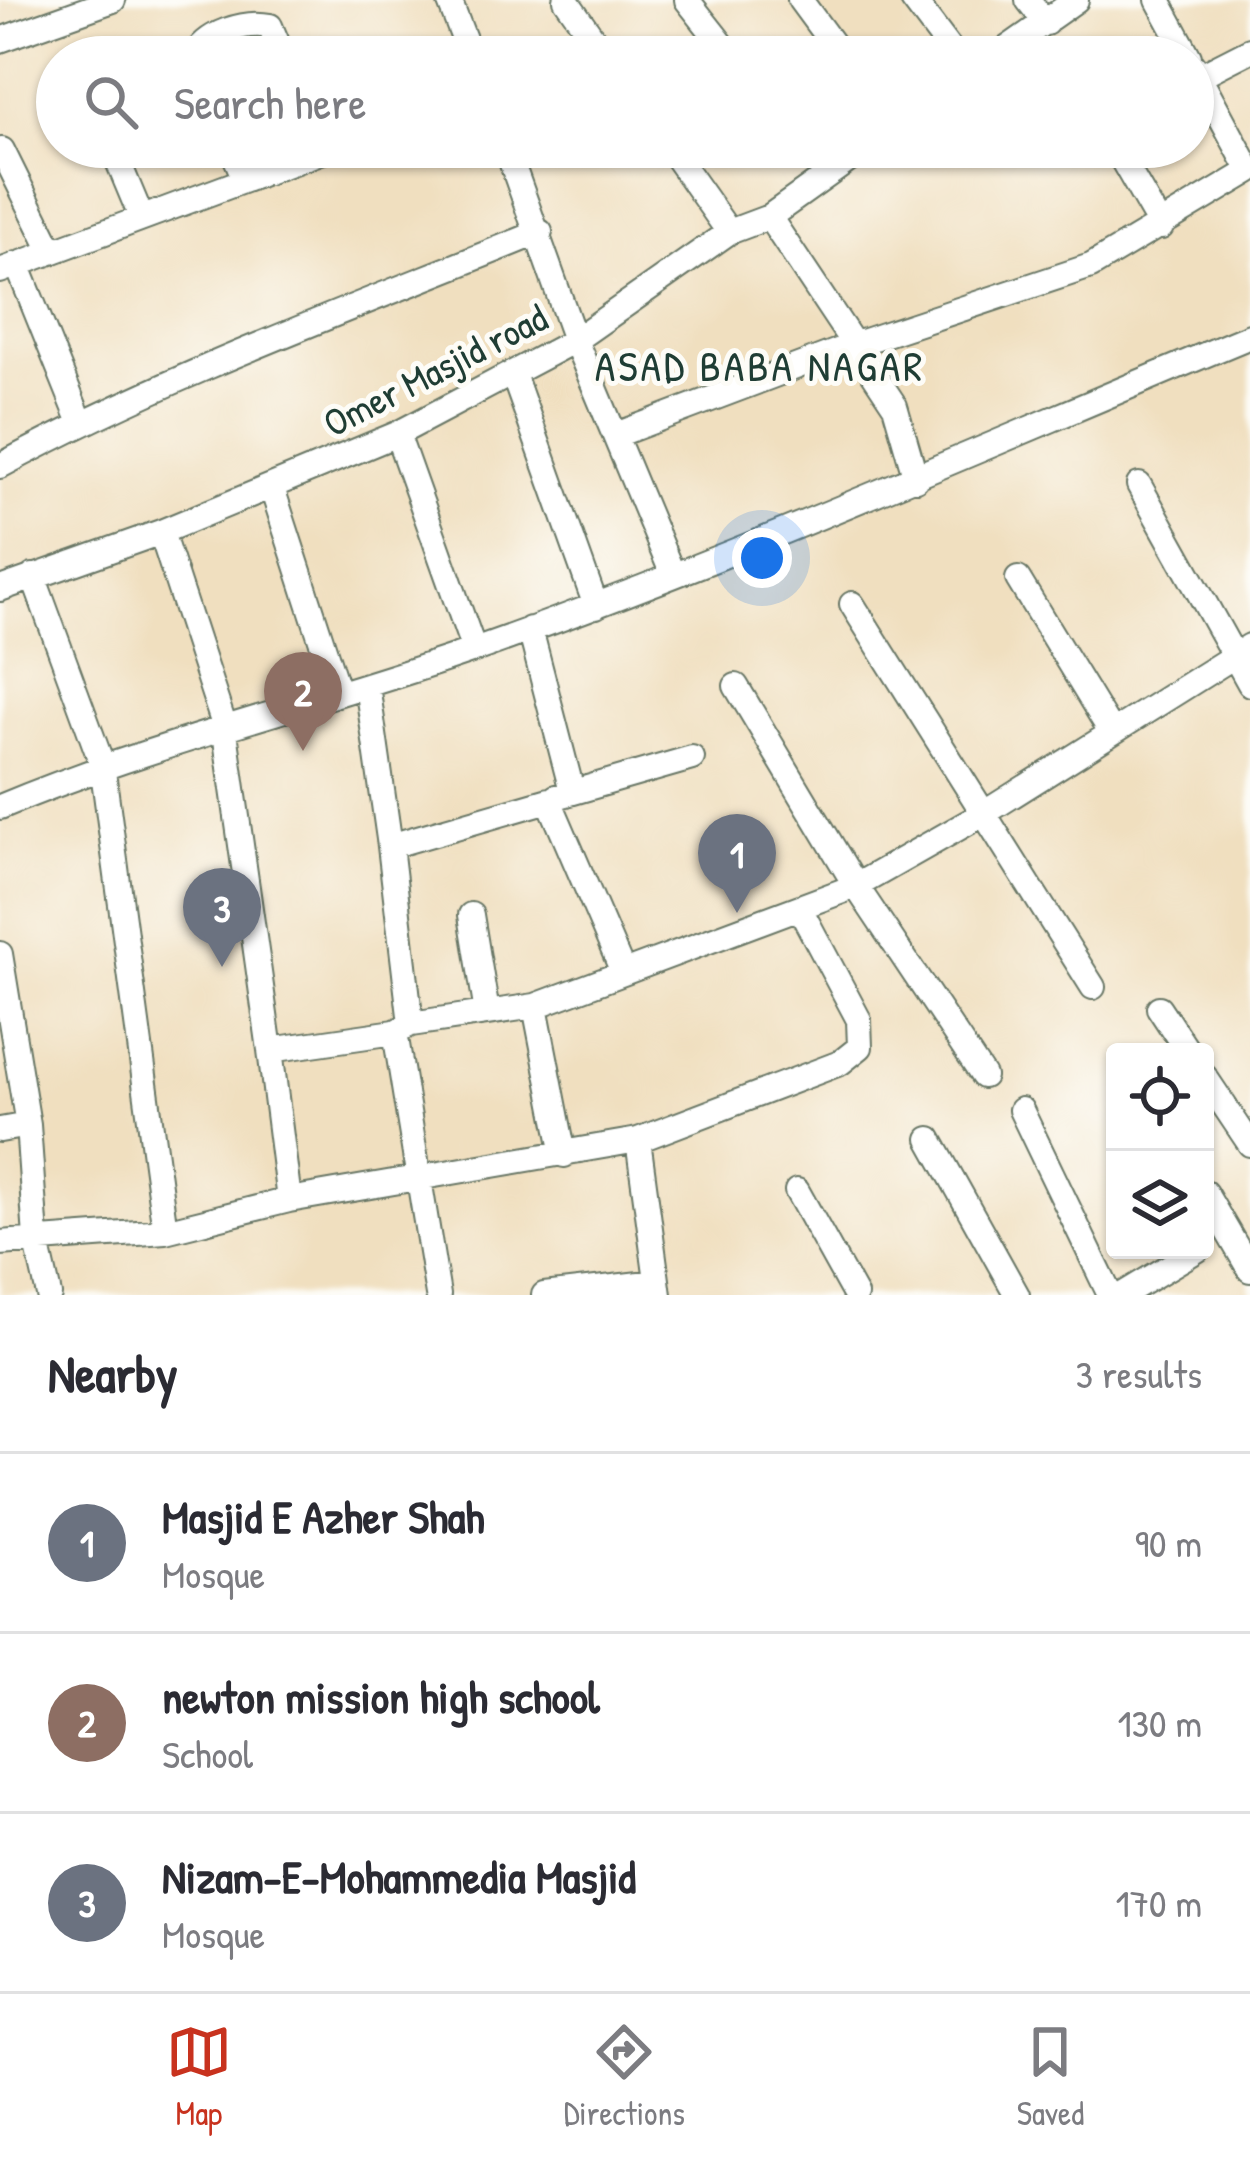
<!DOCTYPE html>
<style>
:root{--surface:#fff;--page:#f2f2f3;--text:#2b2b33;--muted:#7c7c81;--line:#e1e1e2;--accent:#c8321e}
body{margin:0;font-family:"Patrick Hand",sans-serif;background:var(--page);color:var(--text)}
.controls{position:absolute;right:36px;bottom:36px;display:grid;overflow:hidden;border-radius:12px;box-shadow:0 3px 9px #0004}
.controls button{width:108px;height:108px;display:grid;place-items:center;padding:0;border:0;border-bottom:3px solid var(--line);background:var(--surface);color:var(--text);font:60px sans-serif}
.you{position:absolute;left:762px;top:558px;width:42px;height:42px;margin:-30px;border:9px solid #fff;border-radius:50%;background:#1a73e8;box-shadow:0 0 0 18px #1a73e833}
.badge{display:grid;place-items:center;width:78px;height:78px;border-radius:50%;background:var(--accent);color:#fff;font-size:39px;font-weight:700}
.pin{position:absolute;translate:-50% -99px;filter:drop-shadow(0 3px 6px #0008)}
.pin::after{content:'';position:absolute;top:63px;width:42px;height:36px;background:inherit;clip-path:polygon(0 0,100% 0,50% 100%)}
.list{margin:0;padding:0;list-style:none}
h2{display:flex;justify-content:space-between;align-items:center;height:156px;margin:0;padding:0 48px;font-size:51px}
h2 small{font-size:39px;font-weight:400;color:var(--muted)}
.list li{display:grid;grid-template-columns:78px 1fr auto;gap:36px;align-items:center;box-sizing:border-box;height:180px;padding:0 48px;border-top:3px solid var(--line)}
.list b{display:block;font-size:45px;white-space:nowrap}
.list p{margin:0;font-size:39px;white-space:nowrap;color:var(--muted)}
.list em{font-size:39px;font-style:normal;color:var(--muted)}
.icon{flex:none;width:66px;height:66px;fill:none;stroke:currentColor;stroke-width:2;stroke-linecap:round;stroke-linejoin:round}
.map{position:relative;flex:none;width:1250px;height:1295px;overflow:hidden}
.search{position:absolute;background:var(--surface);box-shadow:0 3px 9px #0004;left:36px;right:36px;top:36px;height:132px;display:flex;align-items:center;gap:30px;box-sizing:border-box;padding:0 42px;border-radius:66px;color:var(--muted);font-size:45px}
.sheet{height:696px;background:var(--surface)}
nav{display:flex;justify-content:space-around;align-items:center;box-sizing:border-box;height:168px;border-top:3px solid var(--line);background:var(--surface);font-size:33px;color:var(--muted)}
nav a{display:grid;justify-items:center;gap:6px}
nav .on{color:var(--accent)}
.map>svg:first-child{display:block}
.lines{fill:none;stroke-linecap:round;stroke-linejoin:round}
.street-casing{stroke:#687665;stroke-width:28}
.street{stroke:#fff;stroke-width:24}
.labels{text-anchor:middle;stroke-width:10;stroke-linejoin:round;paint-order:stroke}
.street-label{font-size:39px;fill:#1f3d34;stroke:#fdfcf7}
.neighbourhood-label{font-size:42px;letter-spacing:3px;fill:#1f3d34;stroke:#fdfcf7}
</style>
<div class="map">
<svg width="1250" height="1295" viewBox="0 0 1250 1295">
<rect width="100%" height="100%" fill="#fdfcf7"/>
<filter id="ink" filterUnits="userSpaceOnUse"><feTurbulence type="fractalNoise" baseFrequency=".00833" numOctaves="2"/><feDisplacementMap in="SourceGraphic" scale="24" xChannelSelector="R" yChannelSelector="G"/><feConvolveMatrix kernelMatrix="1 2 1 2 8 2 1 2 1" color-interpolation-filters="sRGB"/></filter>
<filter id="wash" filterUnits="userSpaceOnUse"><feTurbulence type="fractalNoise" baseFrequency=".004" numOctaves="4" result="noise"/><feDisplacementMap in="SourceGraphic" scale="48" xChannelSelector="R" yChannelSelector="G"/><feGaussianBlur stdDeviation="2.7" result="paint"/><feColorMatrix in="noise" values="0 0 0 0 0 0 0 0 0 0 0 0 0 0 0 0 0 1.4 0 .05"/><feComposite in="paint" operator="in"/></filter>
<g filter="url(#wash)">
<rect width="100%" height="100%" fill="#f0dfbf"/>
</g>
<g filter="url(#ink)">
<g class="lines">
<defs>
<path id="street" d="M449,0L471,57
M566,0L606,57
M687,0L732,57
M800,0L842,57
M913,0L956,57
M1028,0L1046,23
M1158,0L1189,57
M0,40L113,0
M195,57C204,33 245,21 270,26L283,57
M995,57L1076,0
M1193,65L1250,171
M1199,76L1250,50
M112,147L140,214
M231,147L245,179
M506,147L575,340L673,575
M669,147L729,232
M804,147L827,175
M1115,147L1161,227
M2,150L52,251
M769,217L895,406L916,479
M17,264L81,423
M0,271L334,147
M513,374L596,606
M397,434L474,650
M616,435L859,343L1091,266L1250,171
M0,466C172,373 359,306 540,232
M1139,485L1250,684
M272,488L338,692
M161,532L224,725L270,1050
M33,576L102,764L165,1231
M1018,579L1110,730
M0,589L161,532L397,434L575,340L729,232L769,217L867,147
M852,604L1093,987
M530,629L572,791
M367,685L390,846
M736,686L856,886L983,1076
M556,797L692,758
M0,807C155,742 316,705 474,650C738,557 992,443 1250,336
M471,915L487,1013
M0,954L28,1125L36,1238L49,1295
M535,1006L564,1155
M1159,1008L1188,1052
M411,1024L390,846L549,800L623,972
M395,1032L411,1024L535,1006L856,886L983,814L1250,646
M1205,1077L1250,1144
M1021,1110L1110,1295
M0,1130L28,1125
M930,1139L1017,1295
M638,1140L659,1295
M797,1191L855,1295
M1205,1193L1250,1270
M289,1200L270,1050L395,1032L438,1295
M0,1243L165,1231L289,1200L638,1140L840,1063L860,1047L859,1020L800,909
M544,1295L657,1282
M1122,1295L1197,1250"/>
</defs>
<use href="#street" class="street-casing"/>
<use href="#street" class="street"/>
</g>
</g>
<g class="labels">
<g class="street-label">
<text transform="translate(435 370) rotate(-27)" y="14">Omer Masjid road</text>
</g>
<g class="neighbourhood-label">
<text x="760" y="381">ASAD BABA NAGAR</text>
</g>
</g>
</svg>
<div class="controls">
<button><svg class="icon" aria-label="locate" viewBox="0 0 24 24"><circle cx="12" cy="12" r="6"/><path d="M12 2v4M12 18v4M2 12h4M18 12h4"/></svg></button>
<button><svg class="icon" aria-label="layers" viewBox="0 0 24 24"><path d="M12 4l9 5-9 5-9-5zM3 14l9 5 9-5"/></svg></button>
</div>
<div class="you"></div>
<div class="pin badge" style="left:737px;top:913px;background:#6b7280">1</div>
<div class="pin badge" style="left:303px;top:751px;background:#8d6e63">2</div>
<div class="pin badge" style="left:222px;top:967px;background:#6b7280">3</div>
<div class="search"><svg class="icon" aria-label="search" viewBox="0 0 24 24"><circle cx="10" cy="10" r="6"/><path d="M15 15l6 6"/></svg>Search here</div>
</div>
<section class="sheet">
<h2>Nearby<small>3 results</small></h2>
<ul class="list">
<li><span class="badge" style="background:#6b7280">1</span><div><b>Masjid E Azher Shah</b><p>Mosque</p></div><em>90 m</em></li>
<li><span class="badge" style="background:#8d6e63">2</span><div><b>newton mission high school</b><p>School</p></div><em>130 m</em></li>
<li><span class="badge" style="background:#6b7280">3</span><div><b>Nizam-E-Mohammedia Masjid</b><p>Mosque</p></div><em>170 m</em></li>
</ul>
</section>
<nav>
<a class="on"><svg class="icon" aria-label="map" viewBox="0 0 24 24"><path d="M3 6l6-2 6 2 6-2v14l-6 2-6-2-6 2zM9 4v14M15 6v14"/></svg>Map</a>
<a><svg class="icon" aria-label="directions" viewBox="0 0 24 24"><path d="M12 3l9 9-9 9-9-9zM9 14v-3h6M13 9l2 2-2 2"/></svg>Directions</a>
<a><svg class="icon" aria-label="saved" viewBox="0 0 24 24"><path d="M7 4h10v16l-5-4-5 4z"/></svg>Saved</a>
</nav>
